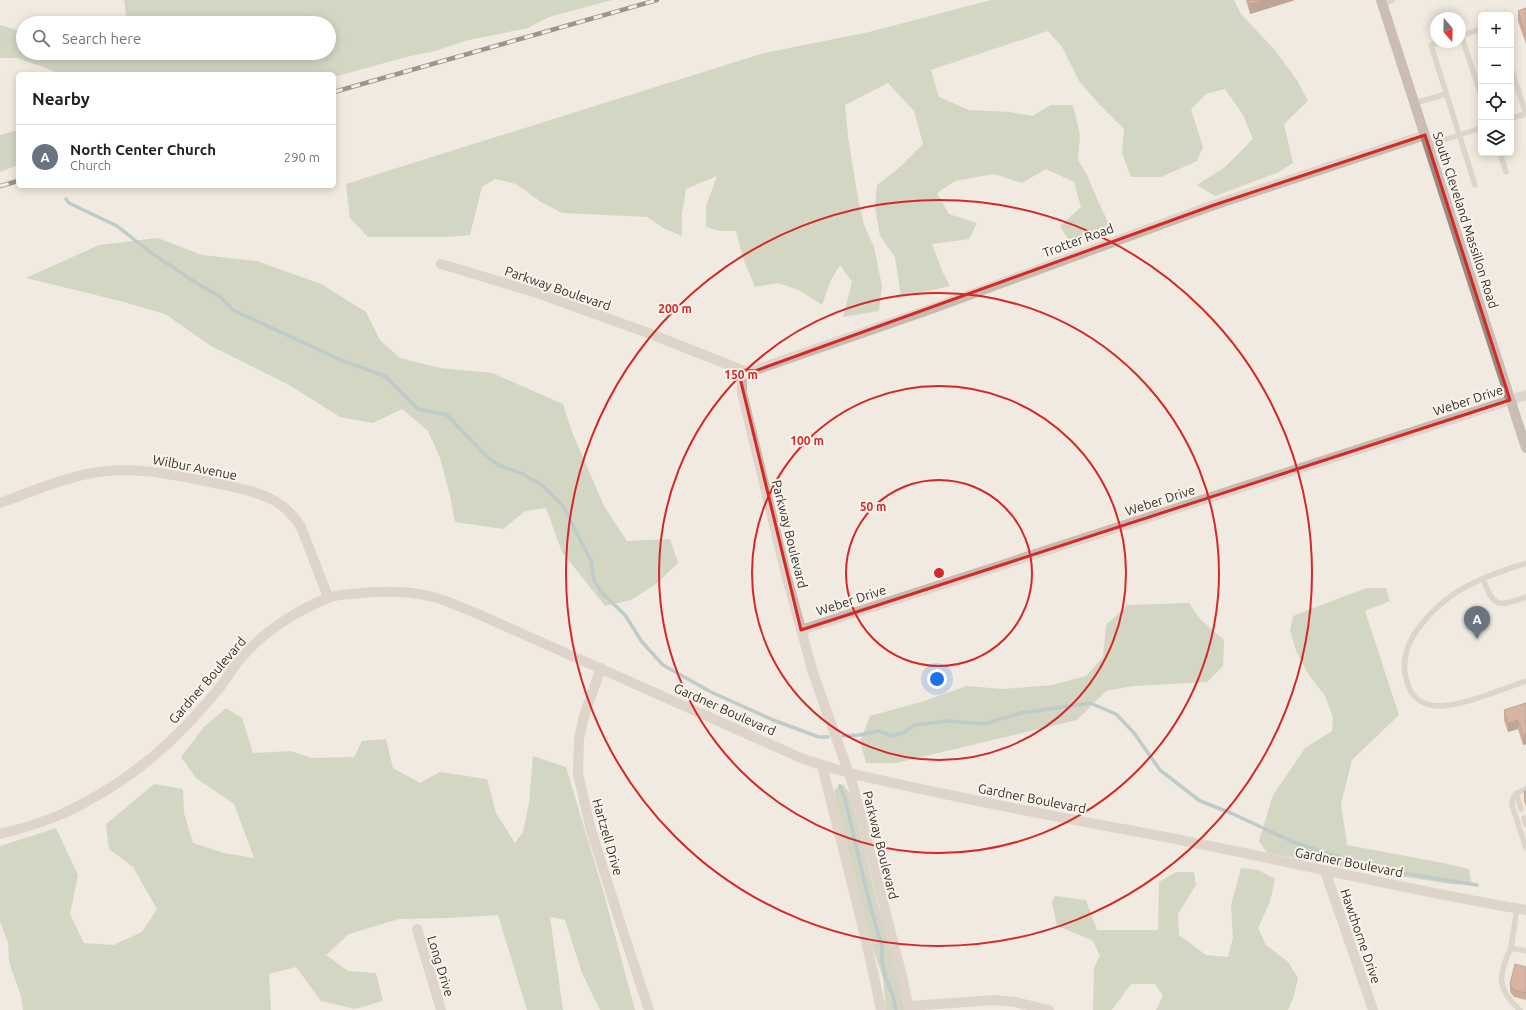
<!DOCTYPE html>
<meta charset="utf-8">
<style>
:root{--surface:#fff;--page:#f6f6f6;--text:#222;--muted:#767676;--line:#e0e0e0;--accent:#0b8043}
body{margin:0;font-family:Ubuntu,sans-serif;background:var(--page);color:var(--text)}
.controls{position:absolute;right:12px;top:12px;display:grid;overflow:hidden;border-radius:6px;box-shadow:0 2px 10px #0003}
.controls button{width:36px;height:36px;display:grid;place-items:center;padding:0;border:0;border-bottom:1px solid var(--line);background:var(--surface);color:var(--text);font:20px sans-serif}
.compass{position:absolute;left:1430px;top:12px;width:36px;height:36px;border-radius:50%;background:var(--surface);box-shadow:0 2px 10px #0003;rotate:161deg}
.you{position:absolute;left:937px;top:679px;width:14px;height:14px;margin:-10px;border:3px solid #fff;border-radius:50%;background:#1a73e8;box-shadow:0 0 0 6px #1a73e833}
.badge{display:grid;place-items:center;width:26px;height:26px;border-radius:50%;background:var(--accent);color:#fff;font-size:13px;font-weight:700}
.pin{position:absolute;translate:-50% -33px;filter:drop-shadow(0 1px 2px #0008)}
.pin::after{content:'';position:absolute;top:21px;width:14px;height:12px;background:inherit;clip-path:polygon(0 0,100% 0,50% 100%)}
.list{margin:0;padding:0;list-style:none}
h2{display:flex;justify-content:space-between;align-items:center;height:52px;margin:0;padding:0 16px;font-size:17px}
h2 small{font-size:13px;font-weight:400;color:var(--muted)}
.list li{display:grid;grid-template-columns:26px 1fr auto;gap:12px;align-items:center;box-sizing:border-box;height:64px;padding:0 16px;border-top:1px solid var(--line)}
.list b{display:block;font-size:15px;white-space:nowrap}
.list p{margin:0;font-size:13px;white-space:nowrap;color:var(--muted)}
.list em{font-size:13px;font-style:normal;color:var(--muted)}
.icon{flex:none;width:22px;height:22px;fill:none;stroke:currentColor;stroke-width:2;stroke-linecap:round;stroke-linejoin:round}
.map{position:relative;flex:none;width:1526px;height:1010px;overflow:hidden}
.search{position:absolute;background:var(--surface);box-shadow:0 2px 10px #0003;left:16px;top:16px;width:320px;height:44px;display:flex;align-items:center;gap:10px;box-sizing:border-box;padding:0 14px;border-radius:22px;color:var(--muted);font-size:15px}
.panel{position:absolute;background:var(--surface);box-shadow:0 2px 10px #0003;left:16px;top:72px;width:320px;height:116px;border-radius:6px}
.map>svg:first-child{display:block}
.green{fill:#b2bea2}
.lines{fill:none;stroke-linecap:round;stroke-linejoin:round}
.stream{stroke:#82a6aa;stroke-width:3.5}
.lane{stroke:#c7bbad;stroke-width:5.5}
.street{stroke:#c7bbad;stroke-width:10}
.secondary{stroke:#9b8b7f;stroke-width:10}
.rail-casing{stroke:#372f2b;stroke-width:4.5}
.rail{stroke:#f8f4ec;stroke-width:3;stroke-dasharray:9;stroke-linecap:butt}
.wall{fill:#9e654b}
.shaded-wall{fill:#81523d}
.building{fill:#b87557;stroke:#81523d}
.marked{fill:none;stroke:#d62828;stroke-width:3;stroke-linejoin:round}
.ring{fill:none;stroke:#d62828;stroke-width:2}
.labels{text-anchor:middle;stroke-width:4;stroke-linejoin:round;paint-order:stroke}
.street-label{font-size:13px;fill:#372f2b;stroke:#f8f4ec}
.centre{fill:#d62828;stroke:#f8f4ec;stroke-width:2}
.ring-label{font-size:12px;text-anchor:middle;font-weight:bold;fill:#d62828;stroke:#f8f4ec;stroke-width:4;stroke-linejoin:round;paint-order:stroke}
</style>
<div class="map">
<svg width="1526" height="1010" viewBox="0 0 1526 1010">
<rect width="100%" height="100%" fill="#f0eae0"/>
<path class="green" d="M124,0H612L549,17L528,28L469,40L435,51L406,57L334,77V74H59L41,66L17,58H0V26L1,25L23,32V53H66L70,55L107,57L113,53H329V23H127Z
M991,0H1234L1241,14L1274,49L1297,80L1308,101L1284,124L1293,163L1277,173L1215,196L1197,185L1225,167L1253,139L1243,115L1225,89L1206,94L1191,109L1203,147L1197,161L1161,177H1131L1122,153L1124,129L1099,104L1079,81L1062,47L1048,31L931,70L939,97L969,110L1010,112L1032,116L1051,105H1073L1080,135L1078,160L1087,175L1098,201L1110,226L1098,237L1070,242L1060,226L1081,207L1074,182L1046,169L1022,183L994,174L955,181L937,193L949,214L977,223L969,239L932,244L943,273L950,286L901,297L895,257L880,236L875,207L877,185L899,168L923,144L914,111L888,83L845,105L848,137L858,198L864,225L874,247L882,286L879,311L843,317L852,282L840,265L830,282L822,305L799,290L778,283L755,287L744,261L736,231H720L706,227V206L717,176L686,189L682,214V236L665,229L647,217L562,213L541,202L516,184L495,179L482,187L470,235L447,237H368L350,218L346,184L764,53L869,32Z
M18,130V165L0,172V135Z
M158,238L202,255L257,261L321,284L366,312L380,340L400,358L440,368L492,373L563,404L572,432L604,506L627,541L670,539L678,563L656,584L631,600L605,606L562,552L546,508L525,511L503,529L455,522L450,495L440,458L428,431L402,409L373,423L340,417L289,385L211,346L165,314L120,301L26,278L99,245Z
M1366,588H1386L1390,601L1365,611L1399,715L1352,760L1341,804L1347,845L1443,863L1469,869L1472,885L1451,884L1371,872L1267,853L1259,841L1273,795L1293,766L1305,748L1332,731L1333,717L1325,696L1309,675L1297,653L1290,631L1293,616Z
M1189,603L1200,619L1224,640L1223,666L1207,682L1133,686L1106,691L1077,720L896,763H866L860,741L870,716L921,702L967,686L1002,689L1052,685L1086,676L1103,657L1106,625L1128,605Z
M226,708L242,718L253,753L291,751L312,758L354,757L362,741L386,739L393,768L420,783L440,772L487,779L496,813L515,843L523,832L529,803L533,756L566,767L604,894L635,1010H600L582,973L565,920L550,917L563,1010H527L498,915L447,918L399,919L349,934L326,955L348,971L376,973L383,1001L355,1009L321,1001L296,967L269,974L271,1010H23L21,996L9,962L8,942L0,922V846L56,828L78,875L70,914L84,943L113,945L142,932L157,909L133,867L109,849L106,824L154,784L183,789L184,813L193,843L224,853L254,858L234,804L196,778L181,757L204,727Z
M843,784L850,794L878,905L898,971L905,1010H886L883,978L872,945L840,823L834,790Z
M1241,868L1258,870L1275,879L1270,902L1258,928L1266,945L1288,962L1298,978L1294,996L1288,1010H1156L1163,996L1155,984H1131L1112,1010H1093L1094,968L1100,955L1092,940L1057,926L1052,902L1055,896L1086,900L1097,930H1158L1159,882L1176,872H1194L1196,885L1178,914L1179,935L1206,955L1228,957L1233,938L1231,905Z"/>
<g class="lines">
<path class="stream" d="M66,199L69,203L117,226L150,252L195,282L219,296L233,310L343,361L385,376L418,409L447,415L487,457L498,465L521,473L542,485L563,506L591,561L594,580L602,593L625,615L642,642L663,665L711,692L773,720L819,737H828
M843,736L859,735L879,731L892,736L903,733L914,725L948,721L984,724L1021,713L1090,703L1116,714L1134,733L1160,770L1200,801L1231,813L1293,842L1341,858L1402,873L1477,885
M840,786L845,799L869,901L882,947V962L886,979L893,996L896,1010"/>
<path class="lane" d="M1382,3L1393,0
M1461,35L1481,95
M1460,36L1481,29
M1441,42L1431,45L1475,185
M1511,68L1526,114
M1415,103L1446,94
M1511,118L1526,114
M1428,145L1481,128
M1500,153L1506,172
M1526,563C1479,578 1444,591 1415,633C1405,649 1401,667 1408,685C1413,700 1426,706 1441,706C1466,705 1502,689 1526,681
M1483,579C1494,608 1498,607 1526,597
M1526,789C1517,793 1512,795 1512,805L1526,848
M1516,793L1521,809
M1524,818L1526,825
M1511,948L1517,908
M1520,1010C1496,989 1498,975 1511,948L1526,951"/>
<path class="street" d="M441,264L537,293L648,333L742,370L750,372L931,309L1214,205L1425,135
M742,370V392L786,574L813,673L852,782L902,976L909,1010
M0,503C28,493 58,480 87,474C132,465 170,474 214,483C234,487 257,491 275,501C286,507 294,516 301,527L328,597
M801,630L1526,395
M601,668L584,716L579,739L578,774L591,830L619,919L649,1010
M822,765C842,847 865,928 881,1010
M0,834C20,829 41,823 60,815C99,797 135,774 166,745C186,727 203,708 220,687C228,677 234,665 243,656C265,631 297,610 328,598C335,595 343,595 351,594C378,591 406,590 433,597C448,601 463,608 478,614L801,758C845,774 890,782 935,792C1006,807 1078,821 1150,834C1276,858 1400,889 1526,910
M1325,871L1373,1010
M417,929L441,1010
M909,1006L995,1000L1015,1002L1049,1010"/>
<path class="secondary" d="M1381,0L1526,448"/>
<defs>
<path id="rail" d="M334,92L657,0
M0,186L18,181"/>
</defs>
<use href="#rail" class="rail-casing"/>
<use href="#rail" class="rail"/>
</g>
<path class="wall" d="M1246,0H1295L1250,14Z
M1526,8V44L1518,21V11Z
M1526,703V744L1523,745L1518,729L1508,732L1504,720V710Z
M1524,791H1526V807L1524,801Z
M1526,967V1000L1514,997L1510,992V984Z"/>
<path class="shaded-wall" d="M1264,0H1295L1250,14V4Z
M1518,720V729L1508,732V723Z
M1526,734V744L1523,745V735Z"/>
<path class="building" d="M1249,0H1264L1250,4Z
M1526,8V35L1518,11Z
M1526,703V734L1523,735L1518,720L1508,723L1504,710Z
M1524,791H1526V798Z
M1515,964L1526,967V993L1514,990L1510,984Z"/>
<path d="M0 0H1526V1010H0ZM1425,135L1510,400L801,630L741,382L742,370L755,371L1214,205Z" fill="#f0eae0" fill-opacity=".55" fill-rule="evenodd"/>
<path class="marked" d="M1425,135L1510,400L801,630L741,382L742,370L755,371L1214,205Z"/>
<g class="ring">
<circle cx="939" cy="573" r="93"/>
<circle cx="939" cy="573" r="187"/>
<circle cx="939" cy="573" r="280"/>
<circle cx="939" cy="573" r="373"/>
</g>
<g class="labels">
<g class="street-label">
<text transform="translate(1466 220) rotate(72)" y="5">South Cleveland Massillon Road</text>
<text transform="translate(1078 240) rotate(-20)" y="5">Trotter Road</text>
<text transform="translate(558 288) rotate(19)" y="5">Parkway Boulevard</text>
<text transform="translate(1468 400) rotate(-18)" y="5">Weber Drive</text>
<text transform="translate(195 467) rotate(11)" y="5">Wilbur Avenue</text>
<text transform="translate(1160 500) rotate(-18)" y="5">Weber Drive</text>
<text transform="translate(790 534) rotate(76)" y="5">Parkway Boulevard</text>
<text transform="translate(851 600) rotate(-18)" y="5">Weber Drive</text>
<text transform="translate(207 680) rotate(-49)" y="5">Gardner Boulevard</text>
<text transform="translate(725 709) rotate(24)" y="5">Gardner Boulevard</text>
<text transform="translate(1032 798) rotate(11)" y="5">Gardner Boulevard</text>
<text transform="translate(608 837) rotate(74)" y="5">Hartzell Drive</text>
<text transform="translate(881 845) rotate(76)" y="5">Parkway Boulevard</text>
<text transform="translate(1349 862) rotate(11)" y="5">Gardner Boulevard</text>
<text transform="translate(1361 936) rotate(71)" y="5">Hawthorne Drive</text>
<text transform="translate(441 966) rotate(73)" y="5">Long Drive</text>
</g>
</g>
<circle cx="939" cy="573" r="6" class="centre"/>
<g class="ring-label">
<text x="675" y="313">200 m</text>
<text x="741" y="379">150 m</text>
<text x="807" y="445">100 m</text>
<text x="873" y="511">50 m</text>
</g>
</svg>
<div class="controls">
<button>+</button>
<button>−</button>
<button><svg class="icon" aria-label="locate" viewBox="0 0 24 24"><circle cx="12" cy="12" r="6"/><path d="M12 2v4M12 18v4M2 12h4M18 12h4"/></svg></button>
<button><svg class="icon" aria-label="layers" viewBox="0 0 24 24"><path d="M12 4l9 5-9 5-9-5zM3 14l9 5 9-5"/></svg></button>
</div>
<svg class="compass" viewBox="-18 -18 36 36"><path d="M0-13l5 13h-10z" fill="#e53935"/><path d="M0 13l5-13h-10z" fill="#767676"/></svg>
<div class="you"></div>
<div class="pin badge" style="left:1477px;top:639px;background:#6b7280">A</div>
<div class="search"><svg class="icon" aria-label="search" viewBox="0 0 24 24"><circle cx="10" cy="10" r="6"/><path d="M15 15l6 6"/></svg>Search here</div>
<section class="panel">
<h2>Nearby<small></small></h2>
<ul class="list">
<li><span class="badge" style="background:#6b7280">A</span><div><b>North Center Church</b><p>Church</p></div><em>290 m</em></li>
</ul>
</section>
</div>
